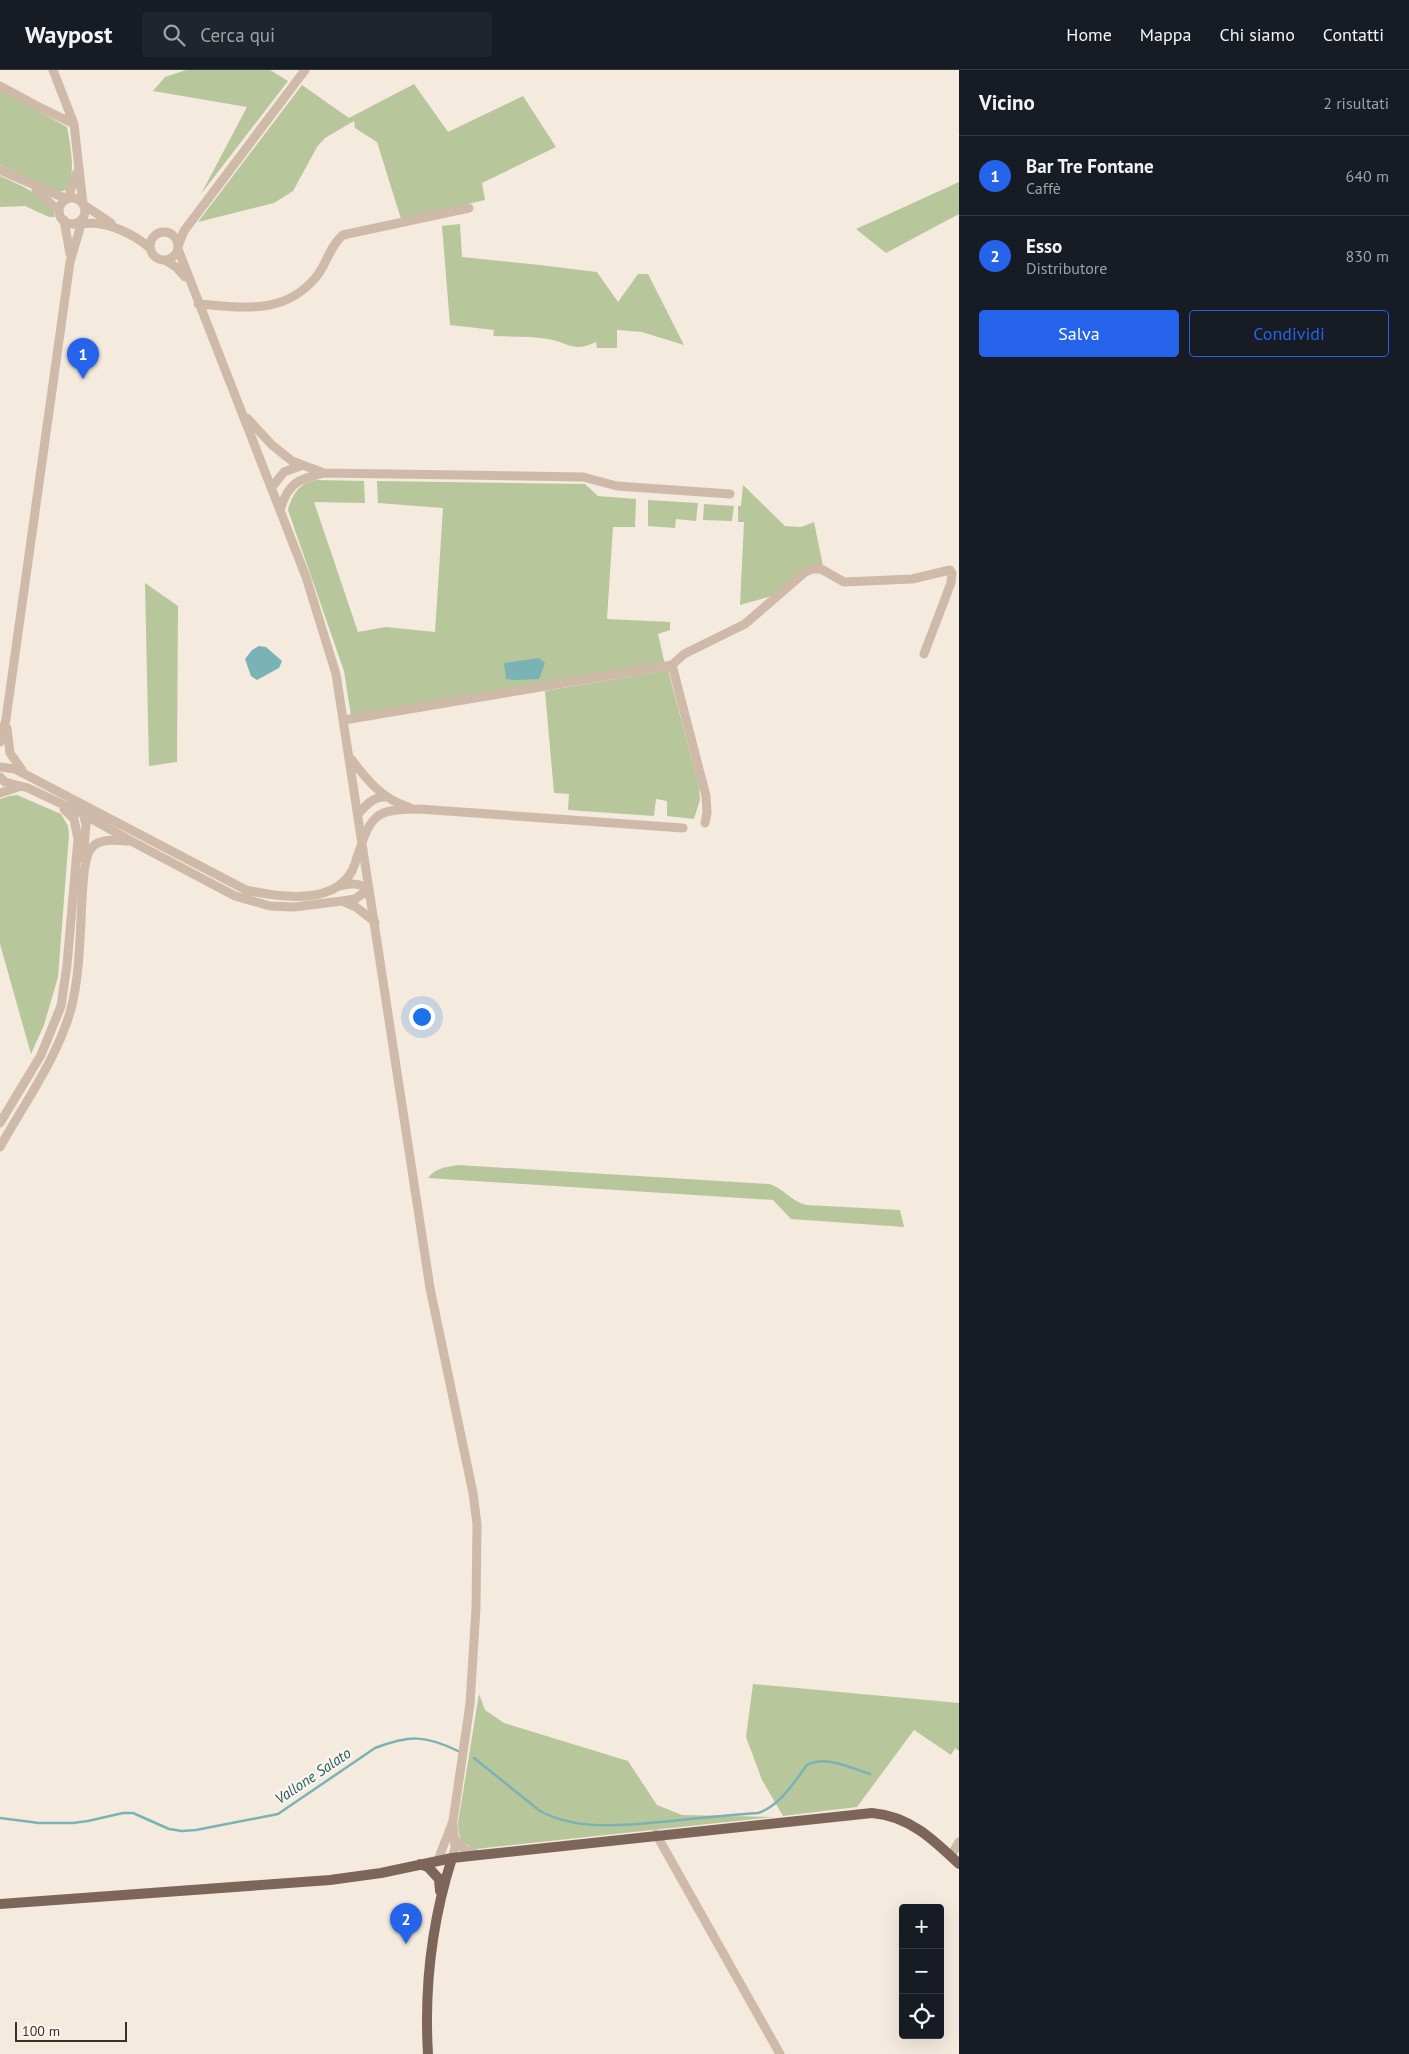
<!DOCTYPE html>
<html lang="it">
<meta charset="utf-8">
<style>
:root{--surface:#171b24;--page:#20242c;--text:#f1f3f6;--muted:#9ea1a6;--line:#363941;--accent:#2563eb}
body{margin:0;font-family:"PT Sans",sans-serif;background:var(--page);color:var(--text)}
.controls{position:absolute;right:15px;bottom:15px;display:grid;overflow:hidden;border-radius:5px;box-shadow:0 5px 20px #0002}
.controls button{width:45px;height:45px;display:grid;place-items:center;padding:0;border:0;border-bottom:1px solid var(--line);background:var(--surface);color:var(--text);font:25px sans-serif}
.scale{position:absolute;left:15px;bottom:12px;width:112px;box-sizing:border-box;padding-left:5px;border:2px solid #3b2f29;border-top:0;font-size:14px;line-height:18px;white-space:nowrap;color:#3b2f29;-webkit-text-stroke:4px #fcf4ec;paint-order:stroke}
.you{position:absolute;left:421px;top:946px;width:18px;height:18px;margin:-12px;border:4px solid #fff;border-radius:50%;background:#1a73e8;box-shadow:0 0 0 8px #1a73e833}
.badge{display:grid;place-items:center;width:32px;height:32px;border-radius:50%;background:var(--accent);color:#fff;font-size:16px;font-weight:700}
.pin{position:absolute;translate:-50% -41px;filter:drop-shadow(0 1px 2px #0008)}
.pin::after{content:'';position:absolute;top:26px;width:18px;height:15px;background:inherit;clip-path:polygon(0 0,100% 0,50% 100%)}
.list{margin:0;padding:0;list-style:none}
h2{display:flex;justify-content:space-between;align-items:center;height:65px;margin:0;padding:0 20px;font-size:21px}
h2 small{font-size:16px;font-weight:400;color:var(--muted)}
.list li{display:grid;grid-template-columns:32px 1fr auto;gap:15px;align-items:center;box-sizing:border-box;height:80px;padding:0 20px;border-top:1px solid var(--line)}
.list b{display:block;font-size:19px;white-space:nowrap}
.list p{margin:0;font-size:16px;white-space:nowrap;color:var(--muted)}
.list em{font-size:16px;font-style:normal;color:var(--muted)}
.actions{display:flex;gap:10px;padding:15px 20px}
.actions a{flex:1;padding:11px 0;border:1px solid var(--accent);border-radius:5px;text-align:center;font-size:18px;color:var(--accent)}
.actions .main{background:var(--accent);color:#fff}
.icon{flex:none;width:28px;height:28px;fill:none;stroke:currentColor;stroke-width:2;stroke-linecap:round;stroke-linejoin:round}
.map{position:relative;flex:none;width:959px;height:1984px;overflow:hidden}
header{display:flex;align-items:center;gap:30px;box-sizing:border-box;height:70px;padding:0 25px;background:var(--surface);border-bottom:1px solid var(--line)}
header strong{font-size:24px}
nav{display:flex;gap:28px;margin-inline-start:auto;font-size:18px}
.search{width:350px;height:45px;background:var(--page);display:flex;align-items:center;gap:12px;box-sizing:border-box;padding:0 18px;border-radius:5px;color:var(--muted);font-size:19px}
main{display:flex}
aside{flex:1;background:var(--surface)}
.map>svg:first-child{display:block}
.green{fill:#b8c69c}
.water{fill:#7ab3b5}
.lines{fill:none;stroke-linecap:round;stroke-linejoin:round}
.stream{stroke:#7ab3b5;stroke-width:2.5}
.minor{stroke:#cfbaa9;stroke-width:9}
.major{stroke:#7e6559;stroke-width:10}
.labels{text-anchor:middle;stroke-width:4.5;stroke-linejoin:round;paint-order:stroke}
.water-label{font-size:15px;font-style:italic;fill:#1a5d61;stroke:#fcf4ec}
</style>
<header>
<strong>Waypost</strong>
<div class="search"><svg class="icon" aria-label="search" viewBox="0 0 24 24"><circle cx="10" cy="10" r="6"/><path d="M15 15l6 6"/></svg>Cerca qui</div>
<nav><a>Home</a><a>Mappa</a><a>Chi siamo</a><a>Contatti</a></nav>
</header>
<main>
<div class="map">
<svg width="959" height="1984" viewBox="0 0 959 1984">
<rect width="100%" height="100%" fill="#f5eade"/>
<path class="green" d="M186,0H270L288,11L201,124L247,37L153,21L165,7Z
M414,14L448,62L523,26L556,77L482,113L485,130L401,149L377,72L355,58L354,51L325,68L317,77L293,121L274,133L198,152L302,15L349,48Z
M0,20L67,57C70,73 77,106 66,120L59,122L0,95Z
M0,106C16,113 52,128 55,147H49L25,136L0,137Z
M959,112V144L886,183L856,159Z
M460,154L462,187L540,195L597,202L618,232L638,204H648L684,275L642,262L617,260V278H597L596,272C573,283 570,273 548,269C530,266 511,267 493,266L494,260L450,255L442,156Z
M316,410L364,411L365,433L314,432L358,562L386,557L435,562L443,438L378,433L377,411L585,414L598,426L636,429L635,457H613L607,549L670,552V560L658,564L665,595L351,646L344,601L288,440C292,425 299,413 316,410Z
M743,415L785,456L801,457L814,452L823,496L775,525L740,535L744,452H738V436H741Z
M648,430L698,433L696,451L676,449L675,458L648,456Z
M704,434L734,436L732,451L703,450Z
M145,513L178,536L177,692L149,696Z
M668,600L699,716L700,730L694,749L667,746V731L656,729L654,746L568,740L569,724L554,723L545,621Z
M17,725L61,744L68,756L69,765L58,907L44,955L31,984L0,874V729L9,726Z
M458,1095L769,1114C784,1118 791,1132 807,1135L900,1140L904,1157L791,1149L773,1130L428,1108C435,1098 447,1097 458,1095Z
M753,1614L959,1633V1681L955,1678L951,1685L914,1660L857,1737L783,1746L762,1710L746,1667Z
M479,1624L485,1640L504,1653L628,1691L657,1735L682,1745L774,1747L476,1779C460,1773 459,1770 458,1753Z"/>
<path class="water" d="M259,576L266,577L282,591L279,598L257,610L251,606L245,589L252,580Z
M539,588L545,593L539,609L516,610L506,609L504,593Z"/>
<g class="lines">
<path class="stream" d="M474,1688L540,1741C579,1762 628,1755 671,1751C700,1748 729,1745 758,1743C780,1736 794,1712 807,1695C826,1685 851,1698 870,1704
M0,1748L39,1753H73L88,1751L123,1743H133L169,1759L182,1761L196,1760L278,1744L375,1678C410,1665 425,1665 458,1681"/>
<path class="minor" d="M53,0L74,54L83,134
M0,16L37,36L74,54
M0,100L67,129
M36,120L59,141
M68,128L77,102
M59 141a13 13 0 1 1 26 0a13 13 0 1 1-26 0Z
M84,135L111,153
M64,150L70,184
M73,154C82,154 92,152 101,154C118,157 138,167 151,179
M150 176a14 14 0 1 1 28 0a14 14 0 1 1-28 0Z
M178,176L184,161L305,0
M178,179L306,507L336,604L430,1218L473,1423L477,1454L476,1538L470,1634L453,1751L438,1790
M165,190L176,197L185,207
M198,234C242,237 284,246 316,207C327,194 329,177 343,165L469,138
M247,348L272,375L292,391L324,403
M272,417L284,402L303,395
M280,440C288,413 298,409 324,403L583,407L617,416L730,424
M672,595L706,726L707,743L705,753
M344,650L672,595L684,584L745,554L805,502L812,499H821L844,512L912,509L950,500L952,503L951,513L924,584
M7,658L10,683L22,700
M0,672L6,649L70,192L83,148
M351,689C367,710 383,730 409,737
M0,697L15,699L246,820C277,827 333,836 352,801C354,797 356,791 357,787C362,774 366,755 378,746C390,738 405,740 419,739L683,758
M0,707L5,712L28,718L83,744L131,771L235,826L270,836L294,837L342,831L356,837L375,852
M0,723L18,717
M83,743L86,755L83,789
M359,743C366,735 373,727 385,727
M340,816C351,813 359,813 369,819L355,829L342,831
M0,1053L41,985L61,936L67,895L78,769L74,749L64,739
M0,1077C24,1034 58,987 71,939C80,904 80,865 82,829C83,815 83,798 88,784C94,767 114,770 128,771
M656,1764L780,1984
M454,1768L464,1779L478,1785
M951,1786L959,1772
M452,1788L455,1778L453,1754"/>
<path class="major" d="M420,1794L428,1797L439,1809L440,1821
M0,1834L330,1810L381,1803L452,1788L872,1743C909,1746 933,1769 959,1794
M428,1984C424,1917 432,1851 452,1788"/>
</g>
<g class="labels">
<g class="water-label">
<text transform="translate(313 1706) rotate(-34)" y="5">Vallone Salato</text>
</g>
</g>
</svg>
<div class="controls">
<button>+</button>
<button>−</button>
<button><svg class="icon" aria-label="locate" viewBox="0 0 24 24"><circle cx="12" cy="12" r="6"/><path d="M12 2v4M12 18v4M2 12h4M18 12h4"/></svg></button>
</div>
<div class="scale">100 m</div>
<div class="you"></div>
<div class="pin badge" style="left:83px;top:309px">1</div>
<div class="pin badge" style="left:406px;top:1874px">2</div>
</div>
<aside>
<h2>Vicino<small>2 risultati</small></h2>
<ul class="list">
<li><span class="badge">1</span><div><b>Bar Tre Fontane</b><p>Caffè</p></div><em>640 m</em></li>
<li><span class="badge">2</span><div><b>Esso</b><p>Distributore</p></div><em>830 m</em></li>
</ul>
<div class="actions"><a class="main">Salva</a><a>Condividi</a></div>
</aside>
</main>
